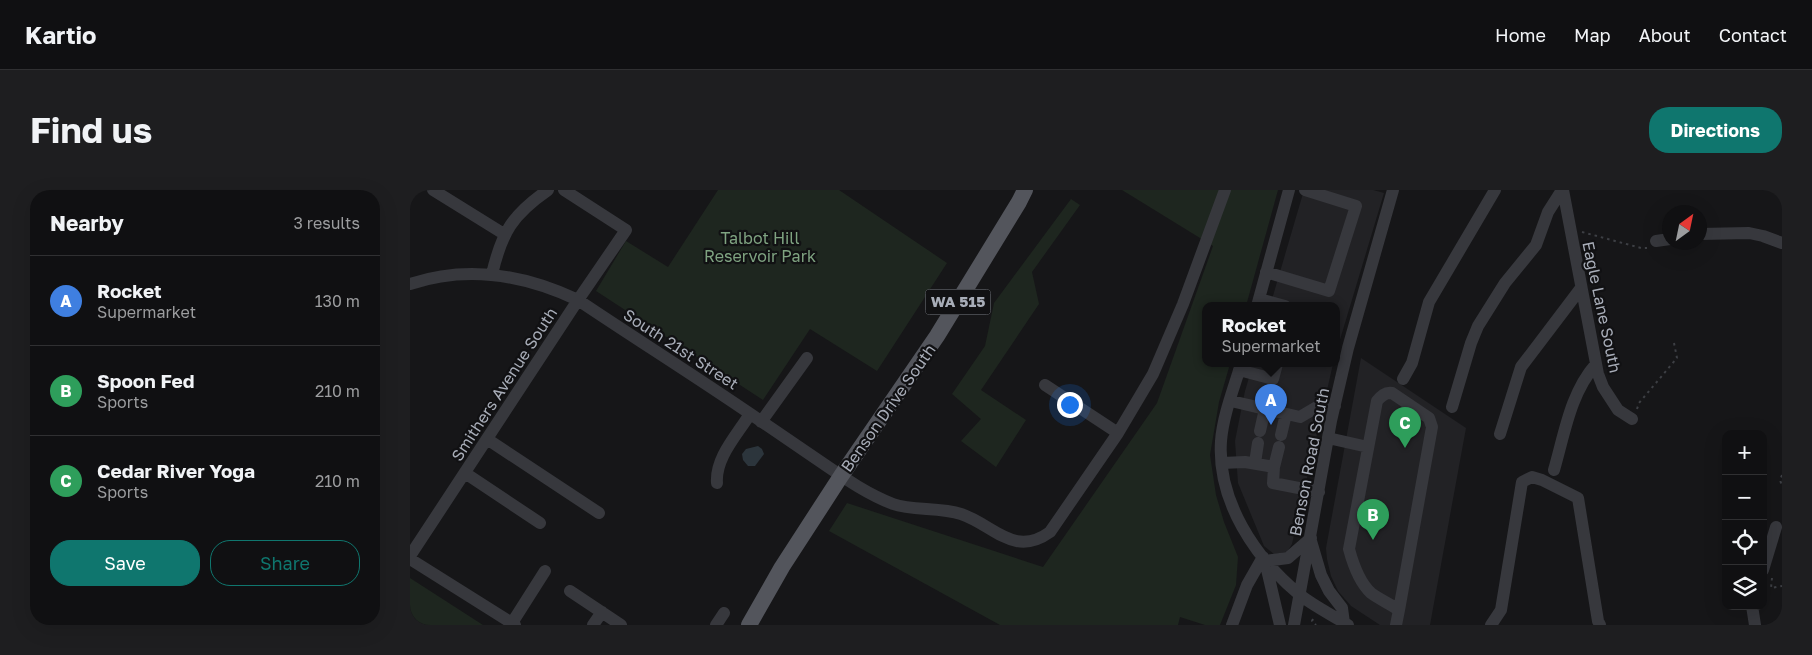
<!DOCTYPE html>
<meta charset="utf-8">
<style>
:root{--surface:#101012;--page:#1e1e20;--text:#f1f3f6;--muted:#9c9d9f;--line:#303032;--accent:#0f766e}
body{margin:0;font-family:"Golos Text",sans-serif;background:var(--page);color:var(--text)}
.controls{position:absolute;right:15px;bottom:15px;display:grid;overflow:hidden;border-radius:10px;box-shadow:0 5px 20px #0002}
.controls button{width:45px;height:45px;display:grid;place-items:center;padding:0;border:0;border-bottom:1px solid var(--line);background:var(--surface);color:var(--text);font:25px sans-serif}
.compass{position:absolute;left:1252px;top:15px;width:45px;height:45px;border-radius:50%;background:var(--surface);box-shadow:0 5px 20px #0002;rotate:33deg}
.you{position:absolute;left:659px;top:214px;width:18px;height:18px;margin:-12px;border:4px solid #fff;border-radius:50%;background:#1a73e8;box-shadow:0 0 0 8px #1a73e833}
.badge{display:grid;place-items:center;width:32px;height:32px;border-radius:50%;background:var(--accent);color:#fff;font-size:16px;font-weight:700}
.pin{position:absolute;translate:-50% -41px;filter:drop-shadow(0 1px 2px #0008)}
.pin::after{content:'';position:absolute;top:26px;width:18px;height:15px;background:inherit;clip-path:polygon(0 0,100% 0,50% 100%)}
.popup{position:absolute;left:792px;top:112px;width:138px;height:65px;box-sizing:border-box;display:grid;place-content:center;border-radius:10px;background:var(--surface);filter:drop-shadow(0 1px 4px #0005);font-size:16px;white-space:nowrap;color:var(--muted)}
.popup b{font-size:19px;color:var(--text)}
.popup::after{content:'';position:absolute;left:50%;top:100%;margin-left:-10px;border:10px solid transparent;border-top-color:var(--surface)}
.list{margin:0;padding:0;list-style:none}
h2{display:flex;justify-content:space-between;align-items:center;height:65px;margin:0;padding:0 20px;font-size:21px}
h2 small{font-size:16px;font-weight:400;color:var(--muted)}
.list li{display:grid;grid-template-columns:32px 1fr auto;gap:15px;align-items:center;box-sizing:border-box;height:90px;padding:0 20px;border-top:1px solid var(--line)}
.list b{display:block;font-size:19px;white-space:nowrap}
.list p{margin:0;font-size:16px;white-space:nowrap;color:var(--muted)}
.list em{font-size:16px;font-style:normal;color:var(--muted)}
.actions{display:flex;gap:10px;padding:15px 20px}
.actions a{flex:1;padding:11px 0;border:1px solid var(--accent);border-radius:20px;text-align:center;font-size:18px;color:var(--accent)}
.actions .main{background:var(--accent);color:#fff}
.icon{flex:none;width:28px;height:28px;fill:none;stroke:currentColor;stroke-width:2;stroke-linecap:round;stroke-linejoin:round}
.map{position:relative;flex:none;width:1372px;height:435px;overflow:hidden;border-radius:20px}
header{display:flex;align-items:center;gap:30px;box-sizing:border-box;height:70px;padding:0 25px;background:var(--surface);border-bottom:1px solid var(--line)}
header strong{font-size:24px}
nav{display:flex;gap:28px;margin-inline-start:auto;font-size:18px}
.intro{display:flex;align-items:center;justify-content:space-between;box-sizing:border-box;height:120px;padding:0 30px}
h1{margin:0;font-size:35px}
.button{padding:12px 22px;border-radius:20px;background:var(--accent);color:#fff;font-size:18px;font-weight:700}
main{display:flex;gap:30px;padding:0 30px}
aside{flex:1;background:var(--surface);border-radius:20px;box-shadow:0 5px 20px #0002}
.map>svg:first-child{display:block}
.built{fill:#222225}
.green{fill:#1e261f}
.water{fill:#2c353c}
.lines{fill:none;stroke-linecap:round;stroke-linejoin:round}
.path{stroke:#3d3f44;stroke-width:2;stroke-dasharray:2.5 4;stroke-linecap:butt}
.minor{stroke:#37383d;stroke-width:12}
.major{stroke:#53555c;stroke-width:16}
.labels{text-anchor:middle;stroke-width:4.5;stroke-linejoin:round;paint-order:stroke}
.shield{fill:#111113;stroke:#7b7e86;stroke-width:1}
.shield-label{font-size:15px;font-weight:bold;fill:#a8adb8}
.park-label{font-size:16px;fill:#7fa381;stroke:#111113}
.street-label{font-size:16px;fill:#a8adb8;stroke:#111113}
</style>
<header>
<strong>Kartio</strong>
<nav><a>Home</a><a>Map</a><a>About</a><a>Contact</a></nav>
</header>
<div class="intro"><h1>Find us</h1><a class="button">Directions</a></div>
<main>
<aside>
<h2>Nearby<small>3 results</small></h2>
<ul class="list">
<li><span class="badge" style="background:#3f7fe0">A</span><div><b>Rocket</b><p>Supermarket</p></div><em>130 m</em></li>
<li><span class="badge" style="background:#2e9e5b">B</span><div><b>Spoon Fed</b><p>Sports</p></div><em>210 m</em></li>
<li><span class="badge" style="background:#2e9e5b">C</span><div><b>Cedar River Yoga</b><p>Sports</p></div><em>210 m</em></li>
</ul>
<div class="actions"><a class="main">Save</a><a>Share</a></div>
</aside>
<div class="map">
<svg width="1372" height="435" viewBox="0 0 1372 435">
<rect width="100%" height="100%" fill="#161618"/>
<path class="built" d="M894,0H963L974,3L926,163V116H860Z
M951,168L1056,238L1020,435H970L941,416L928,401L921,386L917,369L916,358Z
M843,174H923L882,354L877,362L864,364L854,356L828,293L825,251L835,201Z"/>
<path class="green" d="M308,0H429L537,73L467,181L400,139L353,210L186,101L216,51L258,77Z
M712,0H868L836,116H796V174H820L809,212L800,265L806,305L814,332L828,367L826,395L810,435H795L770,427L768,435H590L419,341L437,313L633,377L747,213L803,56Z
M661,9L670,15L622,82L629,114L571,200L616,230L586,277L551,251L571,229L542,204L575,156L584,113Z
M0,388L73,435H0Z"/>
<path class="water" d="M348,256L352,259L354,264L345,276H338L333,270L332,264L336,259Z"/>
<g class="lines">
<path class="path" d="M1172,42L1231,58H1237
M1227,219L1229,213L1267,168L1264,153
M1372,285L1370,290L1372,296
M1362,388L1361,398L1372,396
M903,429L902,431L906,435"/>
<path class="minor" d="M23,0L94,44
M1153,0L1188,184L1193,197L1208,220L1222,229
M1290,44L1339,43L1353,46L1372,53
M1246,51L1260,49
M856,82L919,101L946,16L895,0
M82,84C92,42 102,25 138,0
M0,94C57,75 115,85 168,110C226,149 285,186 342,225C364,240 386,255 408,270C433,287 455,303 483,314C502,321 530,317 551,324C584,335 604,368 640,342L708,243L743,184L773,114L815,0
M849,109L875,116
M847,116L879,0
M831,174C824,198 813,225 811,251C807,311 845,368 890,405C904,416 922,425 938,435
M829,180L863,189L867,174
M993,189L1002,173L1019,112L1085,0
M635,195L708,243
M821,211L890,227L907,217L925,216
M1042,217L1061,153L1068,136L1095,93L1126,55L1138,22L1152,0
M351,232L397,168
M850,241L855,219
M1090,244L1111,177L1171,98
M871,245L876,224
M918,248L958,257
M77,249L189,323
M812,273L835,272L864,277L863,293L909,302
M845,273L848,253
M864,277L869,257
M1144,280C1155,242 1160,204 1186,174
M55,283L130,333
M307,293C305,268 327,245 340,224
M901,351L911,385L919,401L932,418L934,433
M0,366L168,110L216,40L154,0
M0,369L105,435
M855,371L870,435
M855,371L878,368L901,348
M1353,380L1366,337
M160,401L211,435
M1342,416L1345,435
M102,433L135,381
M183,435L192,422
M306,435L314,423
M822,435L837,395L853,367
M884,435L921,231L938,158L983,0
M986,435L989,420L1022,237L1019,228L982,203C975,202 971,206 967,211L939,359C943,374 949,392 961,403C969,409 980,414 989,420
M1081,435L1091,420L1112,292L1122,287L1132,290L1168,308L1188,431L1190,435"/>
<path class="major" d="M339,435L372,377L431,286L527,146L609,12L615,0"/>
</g>
<g class="labels">
<rect class="shield" x="515.5" y="99.5" width="65" height="25" rx="4"/>
<g class="shield-label">
<text x="548" y="117">WA 515</text>
</g>
<g class="park-label">
<text x="350" y="54">Talbot Hill<tspan x="350" dy="18">Reservoir Park</tspan></text>
</g>
<g class="street-label">
<text transform="translate(1192 117) rotate(78)" y="6">Eagle Lane South</text>
<text transform="translate(271 159) rotate(33)" y="6">South 21st Street</text>
<text transform="translate(94 194) rotate(-57)" y="6">Smithers Avenue South</text>
<text transform="translate(478 218) rotate(-55)" y="6">Benson Drive South</text>
<text transform="translate(899 272) rotate(-79)" y="6">Benson Road South</text>
</g>
</g>
</svg>
<div class="controls">
<button>+</button>
<button>−</button>
<button><svg class="icon" aria-label="locate" viewBox="0 0 24 24"><circle cx="12" cy="12" r="6"/><path d="M12 2v4M12 18v4M2 12h4M18 12h4"/></svg></button>
<button><svg class="icon" aria-label="layers" viewBox="0 0 24 24"><path d="M12 4l9 5-9 5-9-5zM3 14l9 5 9-5"/></svg></button>
</div>
<svg class="compass" viewBox="-18 -18 36 36"><path d="M0-13l5 13h-10z" fill="#e53935"/><path d="M0 13l5-13h-10z" fill="#9c9d9f"/></svg>
<div class="you"></div>
<div class="pin badge" style="left:861px;top:235px;background:#3f7fe0">A</div>
<div class="popup"><b>Rocket</b>Supermarket</div>
<div class="pin badge" style="left:963px;top:350px;background:#2e9e5b">B</div>
<div class="pin badge" style="left:995px;top:258px;background:#2e9e5b">C</div>
</div>
</main>
